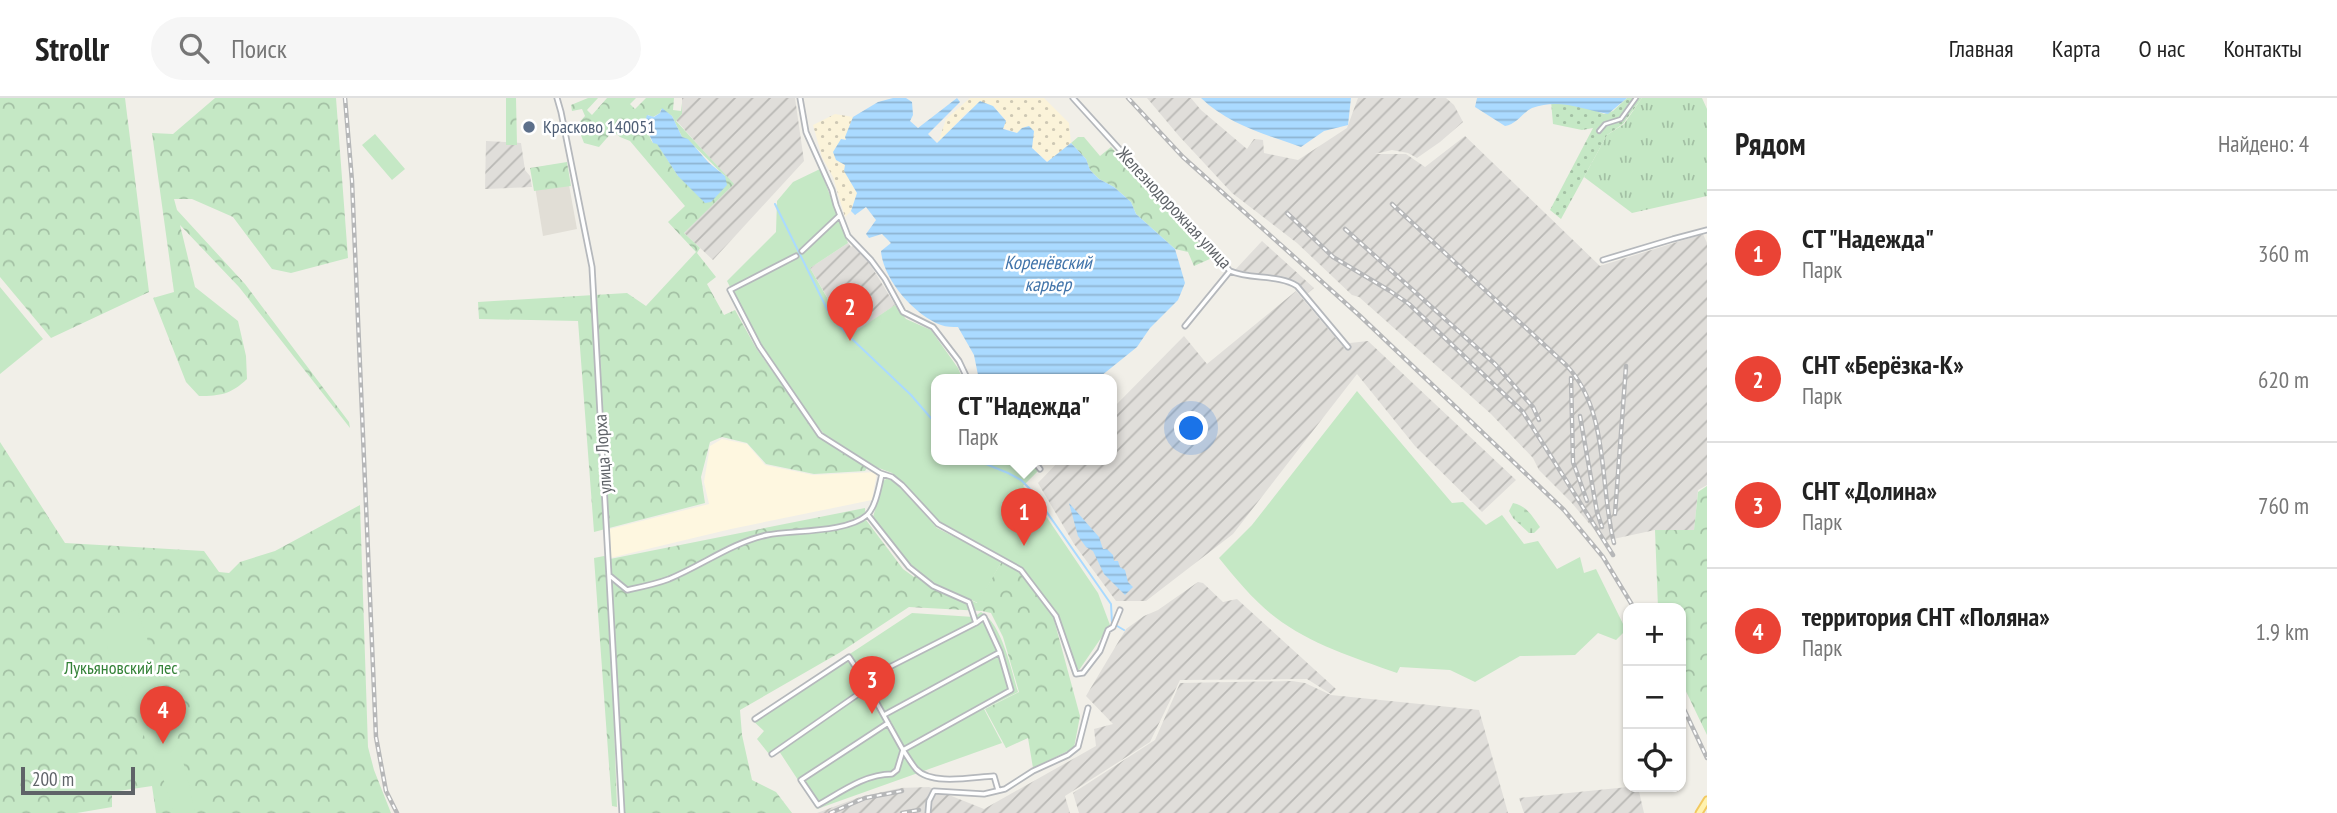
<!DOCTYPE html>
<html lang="ru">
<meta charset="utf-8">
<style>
:root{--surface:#fff;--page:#f6f6f6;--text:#222;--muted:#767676;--line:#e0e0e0;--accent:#ea4335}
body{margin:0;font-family:"PT Sans Narrow",sans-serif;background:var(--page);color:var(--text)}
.controls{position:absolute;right:21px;bottom:21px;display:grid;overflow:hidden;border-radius:14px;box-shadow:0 2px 5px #0004}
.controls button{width:63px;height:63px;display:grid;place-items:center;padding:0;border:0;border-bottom:2px solid var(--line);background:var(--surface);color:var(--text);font:35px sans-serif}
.scale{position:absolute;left:21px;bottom:18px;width:114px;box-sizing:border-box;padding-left:7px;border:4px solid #5f6368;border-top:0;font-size:19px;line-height:24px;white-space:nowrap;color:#5f6368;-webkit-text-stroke:5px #fff;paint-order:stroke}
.you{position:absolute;left:1192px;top:331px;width:24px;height:24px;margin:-18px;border:5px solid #fff;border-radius:50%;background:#1a73e8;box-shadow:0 0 0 10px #1a73e833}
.badge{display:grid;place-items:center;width:46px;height:46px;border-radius:50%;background:var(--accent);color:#fff;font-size:23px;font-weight:700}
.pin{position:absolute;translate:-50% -58px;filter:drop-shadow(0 2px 4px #0008)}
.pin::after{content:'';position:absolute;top:37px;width:24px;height:21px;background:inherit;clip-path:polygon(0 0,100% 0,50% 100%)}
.popup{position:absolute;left:931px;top:276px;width:186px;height:91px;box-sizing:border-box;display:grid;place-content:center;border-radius:14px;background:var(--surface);filter:drop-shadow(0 2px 5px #0005);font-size:23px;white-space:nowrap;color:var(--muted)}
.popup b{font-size:26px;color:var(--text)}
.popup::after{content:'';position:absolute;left:50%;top:100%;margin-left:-14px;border:14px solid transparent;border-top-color:var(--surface)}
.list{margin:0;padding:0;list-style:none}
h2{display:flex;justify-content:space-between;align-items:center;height:91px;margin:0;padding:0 28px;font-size:30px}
h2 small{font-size:23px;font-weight:400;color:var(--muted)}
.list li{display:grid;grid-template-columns:46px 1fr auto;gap:21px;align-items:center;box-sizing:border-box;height:126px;padding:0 28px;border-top:2px solid var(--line)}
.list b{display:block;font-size:26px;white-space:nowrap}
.list p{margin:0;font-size:23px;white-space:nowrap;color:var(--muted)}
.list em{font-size:23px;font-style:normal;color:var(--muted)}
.icon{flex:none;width:38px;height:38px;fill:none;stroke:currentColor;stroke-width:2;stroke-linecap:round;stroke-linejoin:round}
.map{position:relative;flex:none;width:1707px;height:715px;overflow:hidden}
header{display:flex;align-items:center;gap:42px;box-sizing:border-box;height:98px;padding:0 35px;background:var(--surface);border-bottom:2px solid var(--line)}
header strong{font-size:33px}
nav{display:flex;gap:38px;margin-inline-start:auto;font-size:24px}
.search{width:490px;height:63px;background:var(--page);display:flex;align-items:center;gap:18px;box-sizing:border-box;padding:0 24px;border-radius:38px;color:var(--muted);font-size:26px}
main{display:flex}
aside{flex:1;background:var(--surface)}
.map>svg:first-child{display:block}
.commercial{fill:#fef7e0}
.industrial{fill:url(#industrial-furrows)}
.education{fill:#e1ded6}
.grass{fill:url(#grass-tufts)}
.forest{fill:url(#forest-crowns);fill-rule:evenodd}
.wetland{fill:url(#wetland-marsh)}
.sand{fill:url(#sand-dots)}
.park{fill:url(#park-dots)}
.garden{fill:#c5e8c5}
.water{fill:url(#water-rules)}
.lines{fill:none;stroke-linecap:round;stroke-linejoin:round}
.stream{stroke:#aadaff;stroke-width:2}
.pedestrian-casing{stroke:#b5b8bc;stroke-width:6}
.minor-casing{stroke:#b5b8bc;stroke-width:7}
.primary-casing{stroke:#f2c960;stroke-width:9}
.pedestrian{stroke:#fff;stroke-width:2.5}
.minor{stroke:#fff;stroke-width:3.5}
.primary{stroke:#fff2af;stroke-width:5}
.rail-casing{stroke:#b6b7b8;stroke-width:4.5}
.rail{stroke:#fff;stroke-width:2;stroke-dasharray:5;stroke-linecap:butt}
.service-dot{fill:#5c6f8a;stroke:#fff;stroke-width:2.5}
.labels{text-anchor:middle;stroke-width:5;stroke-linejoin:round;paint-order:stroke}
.service-label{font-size:18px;fill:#4e5e75;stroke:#fff;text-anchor:start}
.street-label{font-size:18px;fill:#5f6368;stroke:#fff}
.park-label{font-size:18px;fill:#348238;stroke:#fff}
.water-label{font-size:19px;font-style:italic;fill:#4174aa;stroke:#fff}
</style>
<header>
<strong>Strollr</strong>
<div class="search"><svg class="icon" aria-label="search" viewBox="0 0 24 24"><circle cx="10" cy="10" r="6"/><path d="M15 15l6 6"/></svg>Поиск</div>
<nav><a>Главная</a><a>Карта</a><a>О нас</a><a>Контакты</a></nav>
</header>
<main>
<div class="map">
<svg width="1707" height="715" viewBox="0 0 1707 715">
<defs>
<pattern id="industrial-furrows" width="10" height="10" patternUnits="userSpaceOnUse" patternTransform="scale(1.75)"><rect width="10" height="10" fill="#e0deda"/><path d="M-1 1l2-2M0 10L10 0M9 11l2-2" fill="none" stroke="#b9b8b5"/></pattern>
<pattern id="grass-tufts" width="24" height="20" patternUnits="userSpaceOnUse" patternTransform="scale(1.75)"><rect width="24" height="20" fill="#c5e8c5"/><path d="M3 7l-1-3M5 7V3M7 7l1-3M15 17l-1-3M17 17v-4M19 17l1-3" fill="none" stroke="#a3c0a4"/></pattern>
<pattern id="forest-crowns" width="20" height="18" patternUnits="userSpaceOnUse" patternTransform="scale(1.75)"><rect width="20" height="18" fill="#c5e8c5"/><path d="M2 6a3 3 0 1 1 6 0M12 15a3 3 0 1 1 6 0" fill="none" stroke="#a3c0a4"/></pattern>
<pattern id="wetland-marsh" width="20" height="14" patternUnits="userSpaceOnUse" patternTransform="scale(1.75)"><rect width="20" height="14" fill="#c5e8c5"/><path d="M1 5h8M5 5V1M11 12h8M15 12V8" fill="none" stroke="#a3c0a4"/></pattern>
<pattern id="sand-dots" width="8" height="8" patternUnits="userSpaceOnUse" patternTransform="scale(1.75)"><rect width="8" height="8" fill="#fbf3d9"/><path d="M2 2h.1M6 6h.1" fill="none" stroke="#cec8b4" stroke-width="1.8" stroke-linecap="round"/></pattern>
<pattern id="park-dots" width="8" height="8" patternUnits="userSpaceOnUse" patternTransform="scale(1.75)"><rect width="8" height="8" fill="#c5e8c5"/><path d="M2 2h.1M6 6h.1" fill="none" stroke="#a3c0a4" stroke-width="1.8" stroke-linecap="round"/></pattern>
<pattern id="water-rules" width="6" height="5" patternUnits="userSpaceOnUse" patternTransform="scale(1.75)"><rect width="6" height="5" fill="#aadaff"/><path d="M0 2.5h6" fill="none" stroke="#8eb4d2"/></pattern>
</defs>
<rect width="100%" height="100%" fill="#f1efe8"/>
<path class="commercial" d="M722,341L747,346L765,367L813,377L877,374L872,402L731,431L610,460V431L709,406L704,384L710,348Z"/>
<path class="industrial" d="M682,0H795L804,63L713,162L684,135L733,86L676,22L682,16Z
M1147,0H1191L1201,12L1247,51L1254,41L1263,42L1264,55L1298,62L1347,30L1358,0H1446L1454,7L1463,24L1440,44L1417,60L1408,55L1392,52L1375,56H1406L1425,69L1465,38L1600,168L1703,136L1707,145V387L1698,392L1694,433L1655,432L1604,443L1571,404L1539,372L1533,360L1491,316L1359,199L1352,197L1297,145L1232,95L1179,38Z
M486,43L521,45L525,72L530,78L532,89L485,91Z
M1262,143L1314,190L1307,196L1291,182L1235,172Z
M848,145L851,149L855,146L862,153L895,207L850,238L810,170Z
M1296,193L1345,251L1350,245L1368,243L1516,382L1482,414L1415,348L1357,276L1233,436L1146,503H1116L1074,446L1038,385L1060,362H1112V311L1184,238L1207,266Z
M1198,484L1203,485L1223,504L1237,501L1336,591L1331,596L1307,581L1180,582L1150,644L1065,698L1070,715H817L860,699L900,690L929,689L984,711L1096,648L1094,631L1113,626L1086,598L1126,531L1144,518L1158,512Z
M1292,583L1305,585L1331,597L1479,612L1508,715H1079L1073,695L1155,642L1180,585Z
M1628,689H1638L1644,715H1524L1519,700Z"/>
<path class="education" d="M565,65L577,131L543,138L532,70Z"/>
<path class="grass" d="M1642,0H1702L1707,11V98L1632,115L1584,79L1607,37L1624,26Z"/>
<path class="forest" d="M0,0H125L149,194L51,240L0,179Z
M215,0H336L348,160L291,175L272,171L233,119L192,101H174L177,112L245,186L349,324L350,330L239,189L180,127L195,189L238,223L246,258L247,281C231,296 221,298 199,298L186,284L153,200L174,194L152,35L173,36Z
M506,0H516L517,47H506Z
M588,0H598L587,12L592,17L607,0H636L630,6L635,11L646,0H674L673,12L681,13L682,5V16L676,23L734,86L684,135L700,150L697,155L716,179L707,186L724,217L735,212L756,250L819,338L868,368L865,373L814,376L766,366L747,345L722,339L710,344L701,379L705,405L594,434L578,223L479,221L478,204L627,195L646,208L696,154L668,124L685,108L630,43L620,39L613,33L599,49L584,45L577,27L585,18L582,11L572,13L571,7ZM661,11L672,18L682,39C691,43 715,69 725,78H678L657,45H653C647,37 648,27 648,17L653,19L660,15Z
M1078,39H1084L1100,58L1111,49L1212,160L1194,168L1188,154L1175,151L1136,116L1131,104L1114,89L1099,81L1090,72L1086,61L1071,45Z
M567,64L571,88L534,93L530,70Z
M0,344L65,445L204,453L219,474L229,475L240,464L275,453L360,407L368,649L374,672L391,715H156L152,688L112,694V709L77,715H0Z
M1707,388V637L1681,583V510H1658L1655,432H1694L1698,394Z
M865,410L866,422L903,471L914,479L919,472L939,488L977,505L1002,463L1021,474L1053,518L1080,618L1074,650L1033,670L1028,640L1006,650L985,611L1019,594L1003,539L991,515L982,513L909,509L839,555L740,612L742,637L752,682L776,694L792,715H623L610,461Z
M604,458L608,460L617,709L612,708L594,460Z"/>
<path class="wetland" d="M1513,405C1527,408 1532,418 1540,429L1534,435H1529L1513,420L1509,413Z"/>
<path class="sand" d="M970,0H1044L1069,25L1071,45L1048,64L1032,50L1034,33L1017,35L1003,30L1006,22L993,8L968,13L938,45L946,21Z
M835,16L853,19L846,39L847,41H843C843,67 844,72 857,95L851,113L845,119L833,79L822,59L813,27Z"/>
<path class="park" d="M1627,0H1642L1623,26L1607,37L1561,121L1550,112L1593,30L1582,32L1553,26L1551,3L1575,5L1604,16L1613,13Z"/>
<path class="garden" d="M375,36L405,71L392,82L362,47Z
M820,71L848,145L810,170L849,238L895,207L906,221L931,232L958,270L963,282H936V362H1028L1038,373L1023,388L1031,396L1098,495L1110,527L1077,575L1058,519L1023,471L939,424L892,375L876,369L825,337L802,309L782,279L748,224L727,183L776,134L777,103L793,84Z
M0,189L43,241L0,276Z
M1357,293L1452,405L1463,404L1486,427L1502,417L1524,446L1538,443L1557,471L1580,459L1584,475L1596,471L1626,532L1616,542L1598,535L1575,557L1520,558L1475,584L1450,572L1400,569L1397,575C1355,560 1310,546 1275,519C1253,502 1236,481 1219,460L1252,427Z
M888,380L897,386L937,430L1002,463L978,505L939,488L909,465L873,419L883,383Z
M137,512L149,546L155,547L152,556C166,609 185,661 195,715H174L164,683L110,561L101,520Z
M981,514C1002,526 1011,571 1018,594L984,611L1002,645L817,711L777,650L769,656L757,641L764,633L751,621L912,515L974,519Z"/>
<path class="water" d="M893,0H906L912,4L913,17L910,23L918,30L957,0L960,4L928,36L937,45L980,3L993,8L1006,23L1003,31L1017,35L1022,30L1029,28L1034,33L1032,50L1047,64L1071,45L1086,61L1090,72L1099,81L1114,89L1131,104L1136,116L1175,151L1185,185L1178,202L1150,230L1137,249L1096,282H979L974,257L958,229C953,229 946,229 941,227C914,217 883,181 881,153L891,145L882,136L869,140L866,136L876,122L866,109L855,117L851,113L857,95L844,73L845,67L836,62L833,54L841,41L846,42L845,39L853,19L878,4Z
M1201,0H1351L1348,27L1324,33L1301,49C1265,36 1229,27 1201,0Z
M1477,0H1627L1608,16C1581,11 1559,0 1532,10C1522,15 1517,26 1505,28L1475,9Z
M662,10L672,18L682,39L688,41L708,64L725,78L727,87L711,104L705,105L678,78L657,46L653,45L648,34L643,29L647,17L654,19L660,15Z
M1069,405L1099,439L1103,451H1107L1113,457L1114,463H1118L1120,469L1125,472L1128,484L1133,489L1125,497L1104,476L1093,453L1086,449L1078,438Z"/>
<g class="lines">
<path class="stream" d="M775,106L831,219L852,241L911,297L936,326
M976,362L1008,375L1021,382L1032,393L1111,506L1112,525L1124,532"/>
<defs>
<path id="pedestrian" d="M1599,33L1605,26L1621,21L1636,0"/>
<path id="minor" d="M557,0L561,14L592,169L622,715
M800,0L806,34L832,92L836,107L848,138L871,162L885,181L903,214L933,229L959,263L968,282
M1073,0L1230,173C1251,182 1278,176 1297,188L1348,249
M802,153L839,118
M796,158L730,192L759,248L820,337L880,375L892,379L902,387L938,426L1021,472L1056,518L1076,576L1083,575L1100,553L1108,532L1113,529L1120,512
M1603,162L1673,141L1707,132
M1185,228L1230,173
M1033,362L1040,371
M868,417L909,469L933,488L969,504L976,525L984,519L1000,554L1011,592L903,652L864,582L976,525
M610,478L627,492C641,489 656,486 669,481C703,467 731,445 767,437C793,432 847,435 867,417C876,409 879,388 882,376
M884,617L1000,554
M755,621L849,559L864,582
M888,625L801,682L818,707C841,694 865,676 892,676L897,672L903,652
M903,652C907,658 911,665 916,671C932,688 973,679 994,678L998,692
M772,656L867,590
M928,715L929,703L934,693L984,696L1005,691L1033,673L1068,657L1078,649L1088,610"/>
<path id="primary" d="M1699,715L1707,702"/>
</defs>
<use href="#pedestrian" class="pedestrian-casing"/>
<use href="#minor" class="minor-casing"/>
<use href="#primary" class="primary-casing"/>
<use href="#pedestrian" class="pedestrian"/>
<use href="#minor" class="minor"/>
<use href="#primary" class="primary"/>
<defs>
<path id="rail" d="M345,0L352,83L376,639L386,693L397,715
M1128,0L1183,59L1360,218L1564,412L1603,459L1634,510
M1392,106L1566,267C1610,313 1599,387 1614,445
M1287,115L1333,159L1390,193L1409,206L1523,314L1613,457
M1345,131L1495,266L1533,309L1539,322
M1571,280L1573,364L1587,403
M1580,318L1597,414L1602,429
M1615,416L1626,268
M1681,605L1707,660
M830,715L865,700L902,693
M902,715L919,712"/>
</defs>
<use href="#rail" class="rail-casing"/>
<use href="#rail" class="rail"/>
</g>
<circle class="service-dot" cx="529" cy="29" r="7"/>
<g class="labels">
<g class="service-label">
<text x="543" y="35">Красково 140051</text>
</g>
<g class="street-label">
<text transform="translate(1174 110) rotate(47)" y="6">Железнодорожная улица</text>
<text transform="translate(603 356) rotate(-94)" y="6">улица Лорха</text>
</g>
<g class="park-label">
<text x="121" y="576">Лукьяновский лес</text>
</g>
<g class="water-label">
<text x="1048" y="171">Коренёвский<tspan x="1048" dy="22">карьер</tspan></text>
</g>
</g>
</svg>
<div class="controls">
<button>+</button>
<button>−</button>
<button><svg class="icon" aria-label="locate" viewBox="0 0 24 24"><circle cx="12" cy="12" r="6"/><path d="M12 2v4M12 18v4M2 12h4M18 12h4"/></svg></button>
</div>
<div class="scale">200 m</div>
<div class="you"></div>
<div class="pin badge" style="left:1024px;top:448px">1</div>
<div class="popup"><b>СТ &quot;Надежда&quot;</b>Парк</div>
<div class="pin badge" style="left:850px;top:243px">2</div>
<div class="pin badge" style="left:872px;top:616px">3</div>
<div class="pin badge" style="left:163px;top:646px">4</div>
</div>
<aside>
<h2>Рядом<small>Найдено: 4</small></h2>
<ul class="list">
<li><span class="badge">1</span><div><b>СТ &quot;Надежда&quot;</b><p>Парк</p></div><em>360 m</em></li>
<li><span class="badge">2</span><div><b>СНТ «Берёзка-К»</b><p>Парк</p></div><em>620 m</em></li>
<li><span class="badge">3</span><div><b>СНТ «Долина»</b><p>Парк</p></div><em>760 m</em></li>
<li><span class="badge">4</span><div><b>территория СНТ «Поляна»</b><p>Парк</p></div><em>1.9 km</em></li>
</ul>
</aside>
</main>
